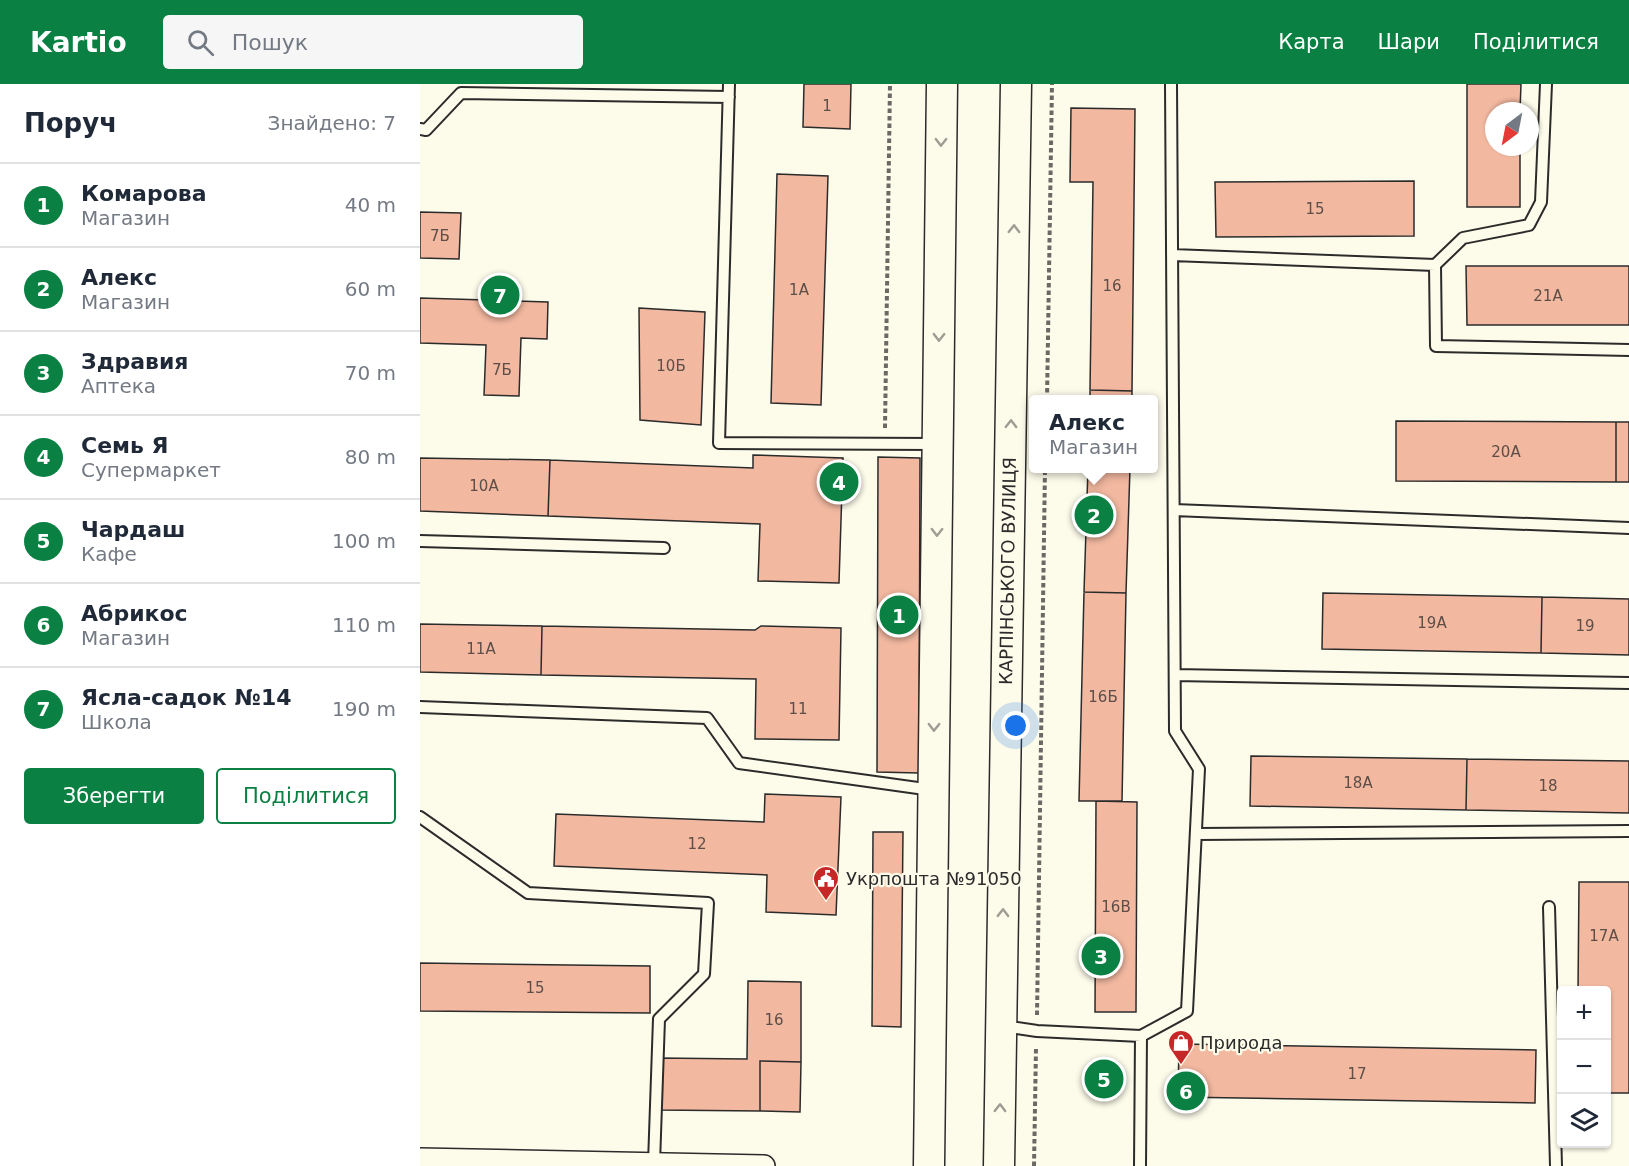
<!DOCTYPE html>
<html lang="uk">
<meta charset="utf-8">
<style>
:root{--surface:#fff;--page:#f6f6f7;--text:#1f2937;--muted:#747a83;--line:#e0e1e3;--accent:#0b8043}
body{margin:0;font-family:"DejaVu Sans",sans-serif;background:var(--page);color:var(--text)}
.controls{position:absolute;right:18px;bottom:18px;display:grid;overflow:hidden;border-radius:6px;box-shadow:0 2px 4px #0004}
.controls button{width:54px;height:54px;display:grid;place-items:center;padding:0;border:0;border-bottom:2px solid var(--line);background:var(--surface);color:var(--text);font:30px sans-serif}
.compass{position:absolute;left:1065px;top:18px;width:54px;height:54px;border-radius:50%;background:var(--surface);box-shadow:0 2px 4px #0004;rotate:212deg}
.you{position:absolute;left:596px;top:642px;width:21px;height:21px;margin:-15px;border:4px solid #fff;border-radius:50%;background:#1a73e8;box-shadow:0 0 0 9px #1a73e833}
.badge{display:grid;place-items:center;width:39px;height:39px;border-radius:50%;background:var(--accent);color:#fff;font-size:20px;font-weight:700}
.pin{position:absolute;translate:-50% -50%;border:3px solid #fff;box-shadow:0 2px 6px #0006}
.popup{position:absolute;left:609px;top:311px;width:129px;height:78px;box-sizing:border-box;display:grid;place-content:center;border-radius:6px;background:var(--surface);filter:drop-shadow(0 2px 4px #0005);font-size:20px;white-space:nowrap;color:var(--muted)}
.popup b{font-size:22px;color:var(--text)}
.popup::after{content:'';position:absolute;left:50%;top:100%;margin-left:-12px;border:12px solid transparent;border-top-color:var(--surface)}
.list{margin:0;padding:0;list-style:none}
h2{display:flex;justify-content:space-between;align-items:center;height:78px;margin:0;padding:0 24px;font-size:26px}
h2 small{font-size:20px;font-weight:400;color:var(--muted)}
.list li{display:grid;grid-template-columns:39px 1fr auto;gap:18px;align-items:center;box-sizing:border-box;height:84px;padding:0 24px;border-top:2px solid var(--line)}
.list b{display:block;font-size:22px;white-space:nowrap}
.list p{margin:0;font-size:20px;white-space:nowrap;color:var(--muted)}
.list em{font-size:20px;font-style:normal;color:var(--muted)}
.actions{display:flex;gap:12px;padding:18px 24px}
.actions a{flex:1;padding:14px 0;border:2px solid var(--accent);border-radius:6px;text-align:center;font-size:21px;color:var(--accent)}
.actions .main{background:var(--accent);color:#fff}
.icon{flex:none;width:33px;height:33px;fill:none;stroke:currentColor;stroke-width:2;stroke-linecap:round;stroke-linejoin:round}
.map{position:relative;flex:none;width:1209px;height:1082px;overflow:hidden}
header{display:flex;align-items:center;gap:36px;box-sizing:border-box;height:84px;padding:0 30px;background:var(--accent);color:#fff}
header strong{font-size:28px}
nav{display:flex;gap:33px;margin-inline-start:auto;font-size:21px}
.search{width:420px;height:54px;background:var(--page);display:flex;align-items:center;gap:15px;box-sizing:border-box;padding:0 21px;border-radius:6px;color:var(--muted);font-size:22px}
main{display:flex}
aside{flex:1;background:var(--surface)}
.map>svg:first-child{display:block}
.building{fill:#f2b8a0;stroke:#2b2b2b;stroke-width:1.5}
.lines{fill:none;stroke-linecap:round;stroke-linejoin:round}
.lane-casing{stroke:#2b2b2b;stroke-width:14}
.street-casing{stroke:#2b2b2b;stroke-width:24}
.secondary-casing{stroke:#2b2b2b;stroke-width:33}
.path{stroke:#6a6964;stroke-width:4;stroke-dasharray:4.5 3;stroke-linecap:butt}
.lane{stroke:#fdfbea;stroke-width:10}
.street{stroke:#fdfbea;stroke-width:21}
.secondary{stroke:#fdfbea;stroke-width:30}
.oneway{stroke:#9e9d94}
.labels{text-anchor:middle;stroke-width:4.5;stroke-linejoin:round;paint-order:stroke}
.number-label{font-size:15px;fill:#5d4e48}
.street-label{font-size:18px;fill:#2b2b2b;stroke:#fdfbea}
.poi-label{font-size:18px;fill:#2b2b2b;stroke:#fdfbea;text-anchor:start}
</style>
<header>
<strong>Kartio</strong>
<div class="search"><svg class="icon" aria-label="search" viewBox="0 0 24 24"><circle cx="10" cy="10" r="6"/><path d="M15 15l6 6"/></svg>Пошук</div>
<nav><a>Карта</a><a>Шари</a><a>Поділитися</a></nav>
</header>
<main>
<aside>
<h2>Поруч<small>Знайдено: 7</small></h2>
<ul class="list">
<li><span class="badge">1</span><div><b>Комарова</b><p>Магазин</p></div><em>40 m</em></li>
<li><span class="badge">2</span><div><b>Алекс</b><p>Магазин</p></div><em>60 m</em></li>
<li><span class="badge">3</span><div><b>Здравия</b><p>Аптека</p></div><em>70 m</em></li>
<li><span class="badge">4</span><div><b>Семь Я</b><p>Супермаркет</p></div><em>80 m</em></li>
<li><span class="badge">5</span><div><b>Чардаш</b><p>Кафе</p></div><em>100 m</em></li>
<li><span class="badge">6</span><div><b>Абрикос</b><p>Магазин</p></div><em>110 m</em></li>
<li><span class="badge">7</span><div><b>Ясла-садок №14</b><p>Школа</p></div><em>190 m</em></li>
</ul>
<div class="actions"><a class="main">Зберегти</a><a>Поділитися</a></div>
</aside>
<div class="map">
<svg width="1209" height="1082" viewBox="0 0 1209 1082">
<rect width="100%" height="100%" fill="#fdfbea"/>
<path class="building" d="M384,0H431L430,45L383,43Z
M1047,0H1101L1100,27H1074V63H1100V123H1047Z
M651,24L715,25L712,307L670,306L673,98H650Z
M357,90L408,92L401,321L351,319Z
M994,97V152L796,153L795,98Z
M0,128L41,129L39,175L0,174Z
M1046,182H1209V241H1047Z
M0,214L128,218L127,255L101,254L99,312L64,311L66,261L0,259Z
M219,224L285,228L281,341L220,336Z
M670,306L712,307V316H670Z
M976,337L1196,338V398L976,397Z
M1196,338H1209V398H1196Z
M333,371L423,374L419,499L338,497L340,440L128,432L130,376L333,384Z
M458,373L500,374L499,689L457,688Z
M0,374L130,376L128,432L0,427Z
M668,384H710L706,509L664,508Z
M664,508L706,509L702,717H659Z
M903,509L1122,513L1121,569L902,565Z
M1122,513L1209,515V571L1121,569Z
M0,540L122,542L121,591L0,588Z
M122,542L335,546L341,542L421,544L419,656L335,655L336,595L121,591Z
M831,672L1047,675L1046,726L830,722Z
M1047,675L1209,677V729L1046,726Z
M345,710L421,713L416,831L346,828L347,791L134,782L136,730L344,738Z
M676,717L717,718L716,928H675Z
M453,748H483L481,943L452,942Z
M1159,798H1209V1009H1186V906H1158Z
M0,879L230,882V929L0,927Z
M328,897L381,898V978L340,977V1027L238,1026L239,974L327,975Z
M759,960L1116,966L1115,1019L758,1013Z
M340,977L381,978L380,1028L340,1027Z"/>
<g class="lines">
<defs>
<path id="lane" d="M309,0L299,359L516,360
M0,45L6,46L41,9L309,13
M752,171L1015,181L1043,154L1109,141L1121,118L1126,0
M1015,181L1016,262L1209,266
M754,426L1209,444
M0,457L244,464
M755,591L1209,599
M0,623L287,634L319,679L512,706
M0,733L108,809L288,819L284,890L239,935L234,1079
M776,750L1209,747
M1129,823L1136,1082
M583,942L617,947L721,952L767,927L779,685L755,647L751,0
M720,1082L721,952"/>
<path id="street" d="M0,1075L344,1082"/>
<path id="secondary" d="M509,1082L522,0
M579,1082L596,0"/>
</defs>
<use href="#lane" class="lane-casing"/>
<use href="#street" class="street-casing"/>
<use href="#secondary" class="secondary-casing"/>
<path class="path" d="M627,316L632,0
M465,344L470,0
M617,931L625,384
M614,1082L616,963"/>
<use href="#lane" class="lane"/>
<use href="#street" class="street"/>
<use href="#secondary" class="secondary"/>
</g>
<defs><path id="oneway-chevron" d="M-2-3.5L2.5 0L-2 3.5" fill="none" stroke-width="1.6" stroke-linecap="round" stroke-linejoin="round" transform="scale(1.5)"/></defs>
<g class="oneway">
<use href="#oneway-chevron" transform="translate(521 58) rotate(91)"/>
<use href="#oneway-chevron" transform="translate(594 145) rotate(-89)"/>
<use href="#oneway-chevron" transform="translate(519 253) rotate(91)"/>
<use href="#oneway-chevron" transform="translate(591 340) rotate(-89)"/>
<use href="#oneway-chevron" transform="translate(517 448) rotate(91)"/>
<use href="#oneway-chevron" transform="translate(514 643) rotate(91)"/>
<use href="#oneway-chevron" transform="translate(583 829) rotate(-89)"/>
<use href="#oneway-chevron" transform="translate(580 1024) rotate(-89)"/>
</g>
<defs>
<symbol id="civic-pin" viewBox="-11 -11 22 30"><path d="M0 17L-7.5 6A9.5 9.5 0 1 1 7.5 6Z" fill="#c62828" stroke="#fdfbea"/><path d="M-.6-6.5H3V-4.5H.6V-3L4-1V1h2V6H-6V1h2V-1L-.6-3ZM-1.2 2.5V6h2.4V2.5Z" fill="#fff"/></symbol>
<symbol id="shop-pin" viewBox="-11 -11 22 30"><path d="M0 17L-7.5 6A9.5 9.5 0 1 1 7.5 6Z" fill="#c62828" stroke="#fdfbea"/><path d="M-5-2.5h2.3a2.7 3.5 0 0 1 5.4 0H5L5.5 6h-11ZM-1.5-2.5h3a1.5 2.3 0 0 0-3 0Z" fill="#fff"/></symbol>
</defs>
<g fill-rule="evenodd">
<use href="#civic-pin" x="391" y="780" width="30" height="40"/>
<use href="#shop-pin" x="746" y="944" width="30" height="40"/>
</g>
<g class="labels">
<g class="number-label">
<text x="407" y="27">1</text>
<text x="895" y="130">15</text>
<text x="20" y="157">7Б</text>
<text x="692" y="207">16</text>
<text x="379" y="211">1А</text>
<text x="1128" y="217">21А</text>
<text x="251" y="287">10Б</text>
<text x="82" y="291">7Б</text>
<text x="1086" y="373">20А</text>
<text x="64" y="407">10А</text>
<text x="1012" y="544">19А</text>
<text x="1165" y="547">19</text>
<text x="61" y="570">11А</text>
<text x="683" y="618">16Б</text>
<text x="378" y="630">11</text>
<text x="938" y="704">18А</text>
<text x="1128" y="707">18</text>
<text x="277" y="765">12</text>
<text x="696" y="828">16В</text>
<text x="1184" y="857">17А</text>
<text x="115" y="909">15</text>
<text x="354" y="941">16</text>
<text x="937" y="995">17</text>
</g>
<g class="street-label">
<text transform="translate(588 487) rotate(-89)" y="6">КАРПІНСЬКОГО ВУЛИЦЯ</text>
</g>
<g class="poi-label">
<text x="426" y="801">Укрпошта №91050</text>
<text x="780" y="965">Природа</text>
</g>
</g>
</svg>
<div class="controls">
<button>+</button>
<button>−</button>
<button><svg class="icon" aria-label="layers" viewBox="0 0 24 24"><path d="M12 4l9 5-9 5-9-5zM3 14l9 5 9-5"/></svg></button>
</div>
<svg class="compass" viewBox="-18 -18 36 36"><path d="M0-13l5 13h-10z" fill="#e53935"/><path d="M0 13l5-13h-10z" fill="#747a83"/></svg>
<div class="you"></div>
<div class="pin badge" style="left:479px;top:531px">1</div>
<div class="pin badge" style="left:674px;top:431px">2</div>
<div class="popup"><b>Алекс</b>Магазин</div>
<div class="pin badge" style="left:681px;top:872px">3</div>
<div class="pin badge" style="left:419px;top:398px">4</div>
<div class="pin badge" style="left:684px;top:995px">5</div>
<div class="pin badge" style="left:766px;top:1007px">6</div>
<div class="pin badge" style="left:80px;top:211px">7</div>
</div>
</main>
